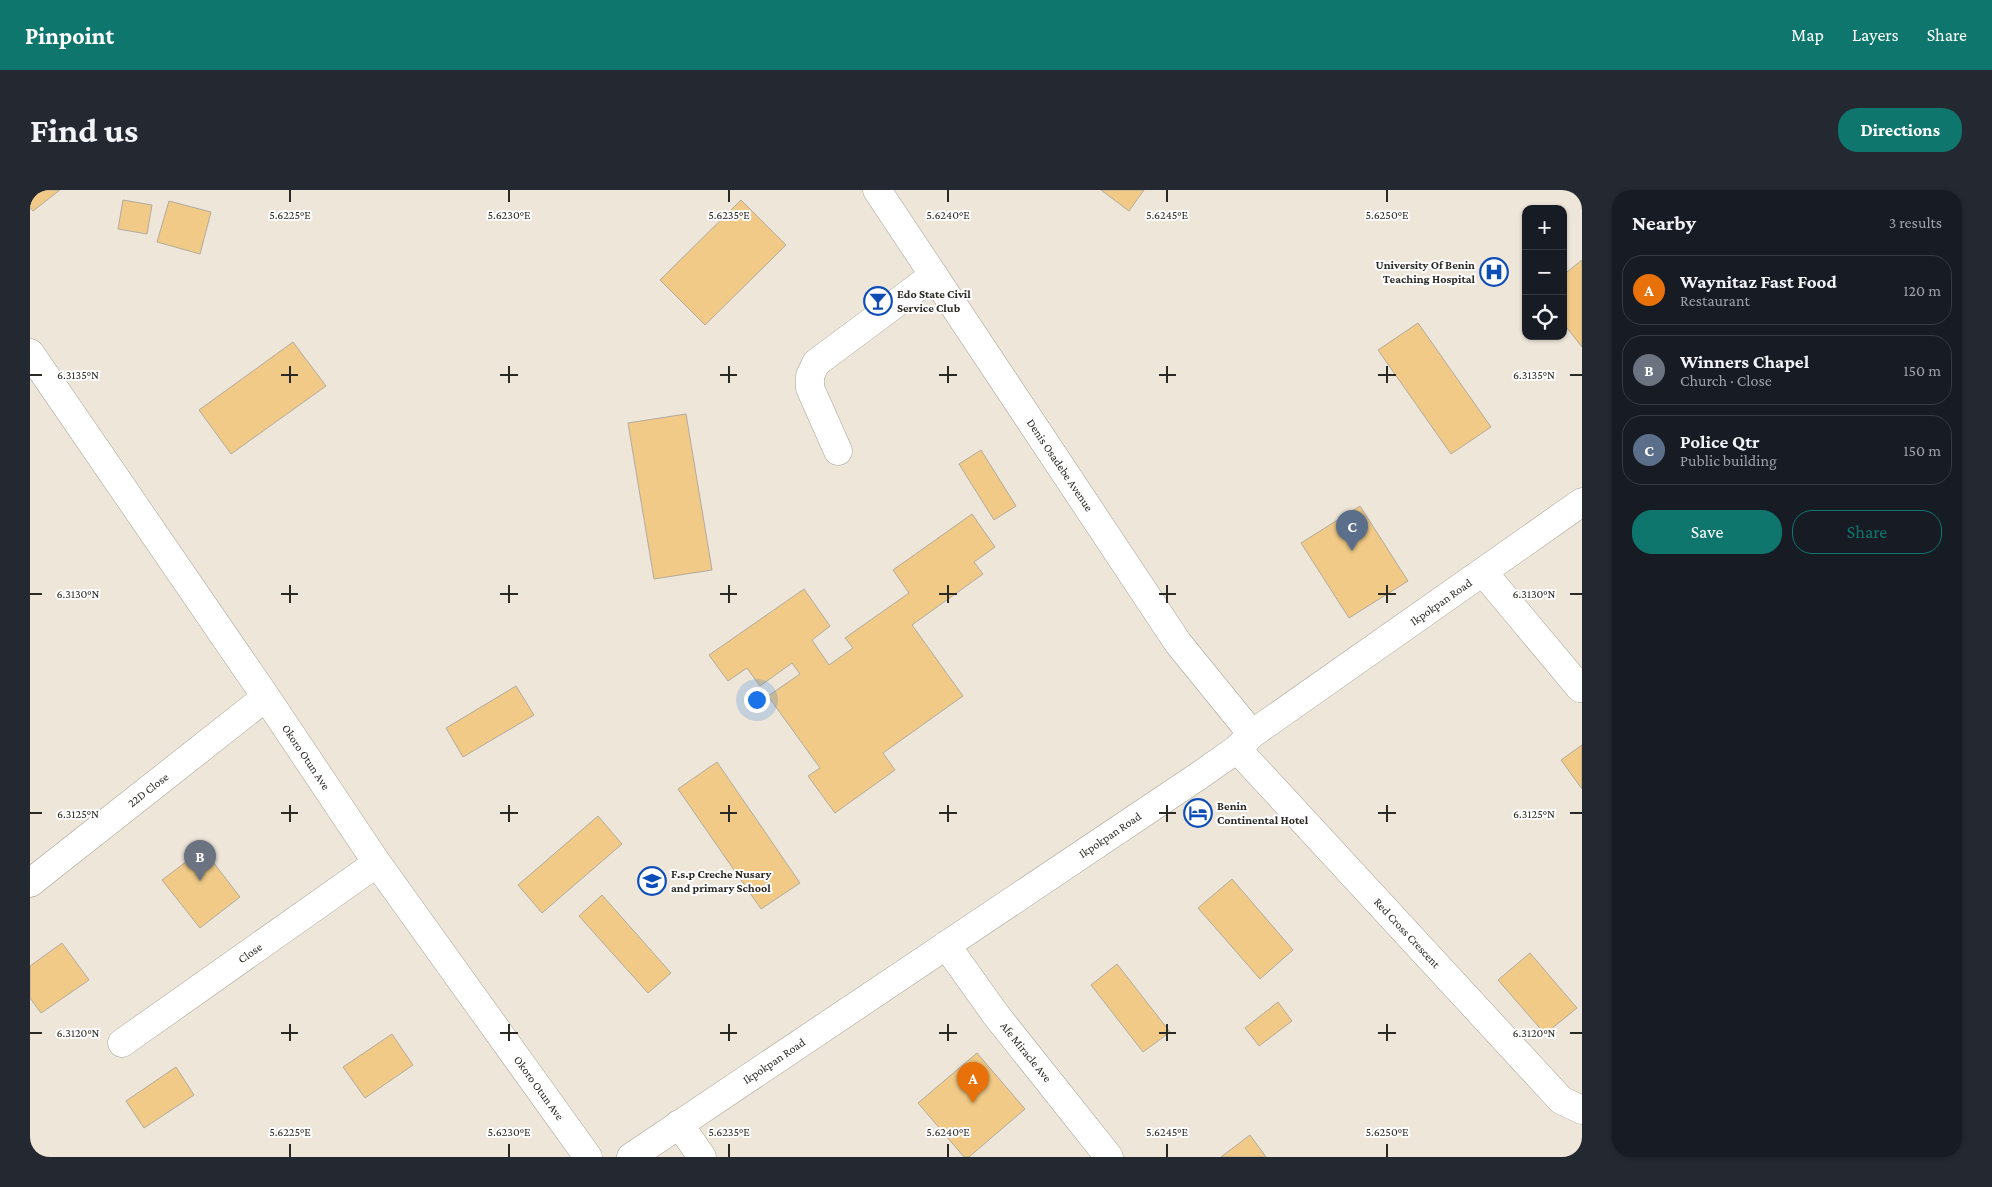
<!DOCTYPE html>
<meta charset="utf-8">
<style>
:root{--surface:#171b24;--page:#242831;--text:#f1f3f6;--muted:#9ea1a6;--line:#363941;--accent:#0f766e}
body{margin:0;font-family:"Crimson Pro",serif;background:var(--page);color:var(--text)}
.controls{position:absolute;right:15px;top:15px;display:grid;overflow:hidden;border-radius:10px;box-shadow:0 1px 4px #0004}
.controls button{width:45px;height:45px;display:grid;place-items:center;padding:0;border:0;border-bottom:1px solid var(--line);background:var(--surface);color:var(--text);font:25px sans-serif}
.you{position:absolute;left:726px;top:509px;width:18px;height:18px;margin:-12px;border:4px solid #fff;border-radius:50%;background:#1a73e8;box-shadow:0 0 0 8px #1a73e833}
.badge{display:grid;place-items:center;width:32px;height:32px;border-radius:50%;background:var(--accent);color:#fff;font-size:16px;font-weight:700}
.pin{position:absolute;translate:-50% -41px;filter:drop-shadow(0 1px 2px #0008)}
.pin::after{content:'';position:absolute;top:26px;width:18px;height:15px;background:inherit;clip-path:polygon(0 0,100% 0,50% 100%)}
.list{margin:0;padding:0;list-style:none}
h2{display:flex;justify-content:space-between;align-items:center;height:65px;margin:0;padding:0 20px;font-size:21px}
h2 small{font-size:16px;font-weight:400;color:var(--muted)}
.list li{display:grid;grid-template-columns:32px 1fr auto;gap:15px;align-items:center;box-sizing:border-box;height:70px;margin:0 10px 10px;padding:0 10px;border:1px solid var(--line);border-radius:20px}
.list b{display:block;font-size:19px;white-space:nowrap}
.list p{margin:0;font-size:16px;white-space:nowrap;color:var(--muted)}
.list em{font-size:16px;font-style:normal;color:var(--muted)}
.actions{display:flex;gap:10px;padding:15px 20px}
.actions a{flex:1;padding:11px 0;border:1px solid var(--accent);border-radius:20px;text-align:center;font-size:18px;color:var(--accent)}
.actions .main{background:var(--accent);color:#fff}
.icon{flex:none;width:28px;height:28px;fill:none;stroke:currentColor;stroke-width:2;stroke-linecap:round;stroke-linejoin:round}
.map{position:relative;flex:none;width:1552px;height:967px;overflow:hidden;border-radius:20px}
header{display:flex;align-items:center;gap:30px;box-sizing:border-box;height:70px;padding:0 25px;background:var(--accent);color:#fff}
header strong{font-size:24px}
nav{display:flex;gap:28px;margin-inline-start:auto;font-size:18px}
.intro{display:flex;align-items:center;justify-content:space-between;box-sizing:border-box;height:120px;padding:0 30px}
h1{margin:0;font-size:35px}
.button{padding:12px 22px;border-radius:20px;background:var(--accent);color:#fff;font-size:18px;font-weight:700}
main{display:flex;gap:30px;padding:0 30px}
aside{flex:1;background:var(--surface);border-radius:20px;box-shadow:0 1px 4px #0004}
.map>svg:first-child{display:block}
.building{fill:#f0ca86;stroke:#b2ab9e}
.lines{fill:none;stroke-linecap:round;stroke-linejoin:round}
.minor-casing{stroke:#a8a195;stroke-width:29}
.minor{stroke:#fff;stroke-width:28}
.ticks{fill:none;stroke:#2b2924;stroke-width:2}
.labels{text-anchor:middle;stroke-width:4;stroke-linejoin:round;paint-order:stroke}
.poi-label{font-size:12px;font-weight:bold;fill:#2b2924;stroke:#fff;text-anchor:start}
.street-label{font-size:12px;fill:#2b2924;stroke:#fff}
.ticks-label{font-size:12px;text-anchor:middle;fill:#2b2924;stroke:#fff;stroke-width:4;stroke-linejoin:round;paint-order:stroke}
</style>
<header>
<strong>Pinpoint</strong>
<nav><a>Map</a><a>Layers</a><a>Share</a></nav>
</header>
<div class="intro"><h1>Find us</h1><a class="button">Directions</a></div>
<main>
<div class="map">
<svg width="1552" height="967" viewBox="0 0 1552 967">
<rect width="100%" height="100%" fill="#eee6d9"/>
<path class="building" d="M0,0H30L3,21L0,18Z
M1071,0H1114L1099,21Z
M93,10L122,15L117,44L88,39Z
M711,10L756,55L675,135L630,90Z
M139,11L181,22L170,64L127,52Z
M1552,70V157L1533,133V85Z
M1388,133L1461,237L1421,264L1348,160Z
M263,152L296,196L201,264L169,220Z
M656,224L682,380L624,389L598,233Z
M951,260L986,316L964,330L929,274Z
M1330,316L1378,391L1319,428L1271,353Z
M942,324L965,357L944,372L953,384L882,435L933,506L853,563L865,580L805,623L778,586L790,578L738,506L770,484L762,473L730,496L717,478L698,491L679,465L774,399L800,436L782,450L799,475L823,458L815,448L879,403L863,380Z
M486,496L504,525L433,567L416,538Z
M1552,555V599L1531,570Z
M687,572L770,693L731,719L648,599Z
M568,626L592,654L512,723L488,695Z
M173,659L210,707L170,738L132,690Z
M1202,689L1263,760L1230,789L1168,718Z
M572,705L641,783L618,803L549,726Z
M32,753L59,790L11,823L0,808V776Z
M1500,763L1547,818L1515,844L1468,790Z
M1087,774L1140,842L1113,862L1061,795Z
M1248,812L1262,831L1229,856L1215,838Z
M362,844L383,875L335,908L313,877Z
M947,863L995,919L939,967H934L888,913Z
M146,877L164,905L114,938L96,911Z
M1220,945L1236,967H1191Z"/>
<g class="lines">
<defs>
<path id="minor" d="M847,0L1148,453L1222,544
M0,163L236,507L347,673L558,967
M808,261L780,198V186L786,173L904,85
M1453,382L1550,498
M1207,559L1531,910L1552,920
M0,693L236,507
M916,755L966,825L1079,967
M92,853L347,673
M649,934L672,967
M601,967L1170,585L1207,559L1222,544L1552,312"/>
</defs>
<use href="#minor" class="minor-casing"/>
<use href="#minor" class="minor"/>
</g>
<path class="ticks" d="M260,0V12M479,0V12M699,0V12M918,0V12M1137,0V12M1357,0V12M260,176V193M479,176V193M699,176V193M918,176V193M1137,176V193M1357,176V193M0,185H12M251,185H268M470,185H488M690,185H707M909,185H927M1129,185H1146M1348,185H1366M1540,185H1552M260,395V413M479,395V413M699,395V413M918,395V413M1137,395V413M1357,395V413M0,404H12M251,404H268M470,404H488M690,404H707M909,404H927M1129,404H1146M1348,404H1366M1540,404H1552M260,615V632M479,615V632M699,615V632M918,615V632M1137,615V632M1357,615V632M0,623H12M251,623H268M470,623H488M690,623H707M909,623H927M1129,623H1146M1348,623H1366M1540,623H1552M260,834V851M479,834V851M699,834V851M918,834V851M1137,834V851M1357,834V851M0,843H12M251,843H268M470,843H488M690,843H707M909,843H927M1129,843H1146M1348,843H1366M1540,843H1552M260,954V967M479,954V967M699,954V967M918,954V967M1137,954V967M1357,954V967"/>
<defs>
<symbol id="hospital-ring" viewBox="-11 -11 22 22"><circle r="9.5" fill="#fff" stroke="#0d4db8" stroke-width="1.5"/><path d="M-5-5h3v3.5h4V-5h3V5h-3V1.5h-4V5h-3Z" fill="#0d4db8"/></symbol>
<symbol id="bar-ring" viewBox="-11 -11 22 22"><circle r="9.5" fill="#fff" stroke="#0d4db8" stroke-width="1.5"/><path d="M-6-5H6L.8 .8V4.5H3.5V6h-7V4.5H-.8V.8Z" fill="#0d4db8"/></symbol>
<symbol id="hotel-ring" viewBox="-11 -11 22 22"><circle r="9.5" fill="#fff" stroke="#0d4db8" stroke-width="1.5"/><path d="M-6-4.5h1.5V1H6V5H4.5V3h-9V5H-6ZM-4 0a1.8 1.8 0 1 1 3.6 0ZM.5 0V-2.5h3Q6-2.5 6 0Z" fill="#0d4db8"/></symbol>
<symbol id="school-ring" viewBox="-11 -11 22 22"><circle r="9.5" fill="#fff" stroke="#0d4db8" stroke-width="1.5"/><path d="M0-5L7-2L0 1L-7-2ZM-4 1L0 2.5L4 1V4Q0 6-4 4Z" fill="#0d4db8"/></symbol>
</defs>
<g fill-rule="evenodd">
<use href="#hospital-ring" x="1448" y="66" width="32" height="32"/>
<use href="#bar-ring" x="832" y="95" width="32" height="32"/>
<use href="#hotel-ring" x="1152" y="607" width="32" height="32"/>
<use href="#school-ring" x="606" y="675" width="32" height="32"/>
</g>
<g class="labels">
<g class="poi-label">
<text x="1445" y="79" text-anchor="end">University Of Benin<tspan x="1445" dy="14">Teaching Hospital</tspan></text>
<text x="867" y="108">Edo State Civil<tspan x="867" dy="14">Service Club</tspan></text>
<text x="1187" y="620">Benin<tspan x="1187" dy="14">Continental Hotel</tspan></text>
<text x="641" y="688">F.s.p Creche Nusary<tspan x="641" dy="14">and primary School</tspan></text>
</g>
<g class="street-label">
<text transform="translate(1030 275) rotate(56)" y="4">Denis Osadebe Avenue</text>
<text transform="translate(1411 412) rotate(-35)" y="4">Ikpokpan Road</text>
<text transform="translate(276 567) rotate(56)" y="4">Okoro Otun Ave</text>
<text transform="translate(118 600) rotate(-38)" y="4">22D Close</text>
<text transform="translate(1080 645) rotate(-34)" y="4">Ikpokpan Road</text>
<text transform="translate(1377 743) rotate(47)" y="4">Red Cross Crescent</text>
<text transform="translate(220 763) rotate(-35)" y="4">Close</text>
<text transform="translate(996 862) rotate(51)" y="4">Afe Miracle Ave</text>
<text transform="translate(744 871) rotate(-34)" y="4">Ikpokpan Road</text>
<text transform="translate(509 898) rotate(54)" y="4">Okoro Otun Ave</text>
</g>
</g>
<g class="ticks-label">
<text x="260" y="29">5.6225°E</text>
<text x="479" y="29">5.6230°E</text>
<text x="699" y="29">5.6235°E</text>
<text x="918" y="29">5.6240°E</text>
<text x="1137" y="29">5.6245°E</text>
<text x="1357" y="29">5.6250°E</text>
<text x="48" y="189">6.3135°N</text>
<text x="1504" y="189">6.3135°N</text>
<text x="48" y="408">6.3130°N</text>
<text x="1504" y="408">6.3130°N</text>
<text x="48" y="628">6.3125°N</text>
<text x="1504" y="628">6.3125°N</text>
<text x="48" y="847">6.3120°N</text>
<text x="1504" y="847">6.3120°N</text>
<text x="260" y="946">5.6225°E</text>
<text x="479" y="946">5.6230°E</text>
<text x="699" y="946">5.6235°E</text>
<text x="918" y="946">5.6240°E</text>
<text x="1137" y="946">5.6245°E</text>
<text x="1357" y="946">5.6250°E</text>
</g>
</svg>
<div class="controls">
<button>+</button>
<button>−</button>
<button><svg class="icon" aria-label="locate" viewBox="0 0 24 24"><circle cx="12" cy="12" r="6"/><path d="M12 2v4M12 18v4M2 12h4M18 12h4"/></svg></button>
</div>
<div class="you"></div>
<div class="pin badge" style="left:943px;top:913px;background:#e8710a">A</div>
<div class="pin badge" style="left:170px;top:691px;background:#6b7280">B</div>
<div class="pin badge" style="left:1322px;top:361px;background:#5c6f8a">C</div>
</div>
<aside>
<h2>Nearby<small>3 results</small></h2>
<ul class="list">
<li><span class="badge" style="background:#e8710a">A</span><div><b>Waynitaz Fast Food</b><p>Restaurant</p></div><em>120 m</em></li>
<li><span class="badge" style="background:#6b7280">B</span><div><b>Winners Chapel</b><p>Church · Close</p></div><em>150 m</em></li>
<li><span class="badge" style="background:#5c6f8a">C</span><div><b>Police Qtr</b><p>Public building</p></div><em>150 m</em></li>
</ul>
<div class="actions"><a class="main">Save</a><a>Share</a></div>
</aside>
</main>
